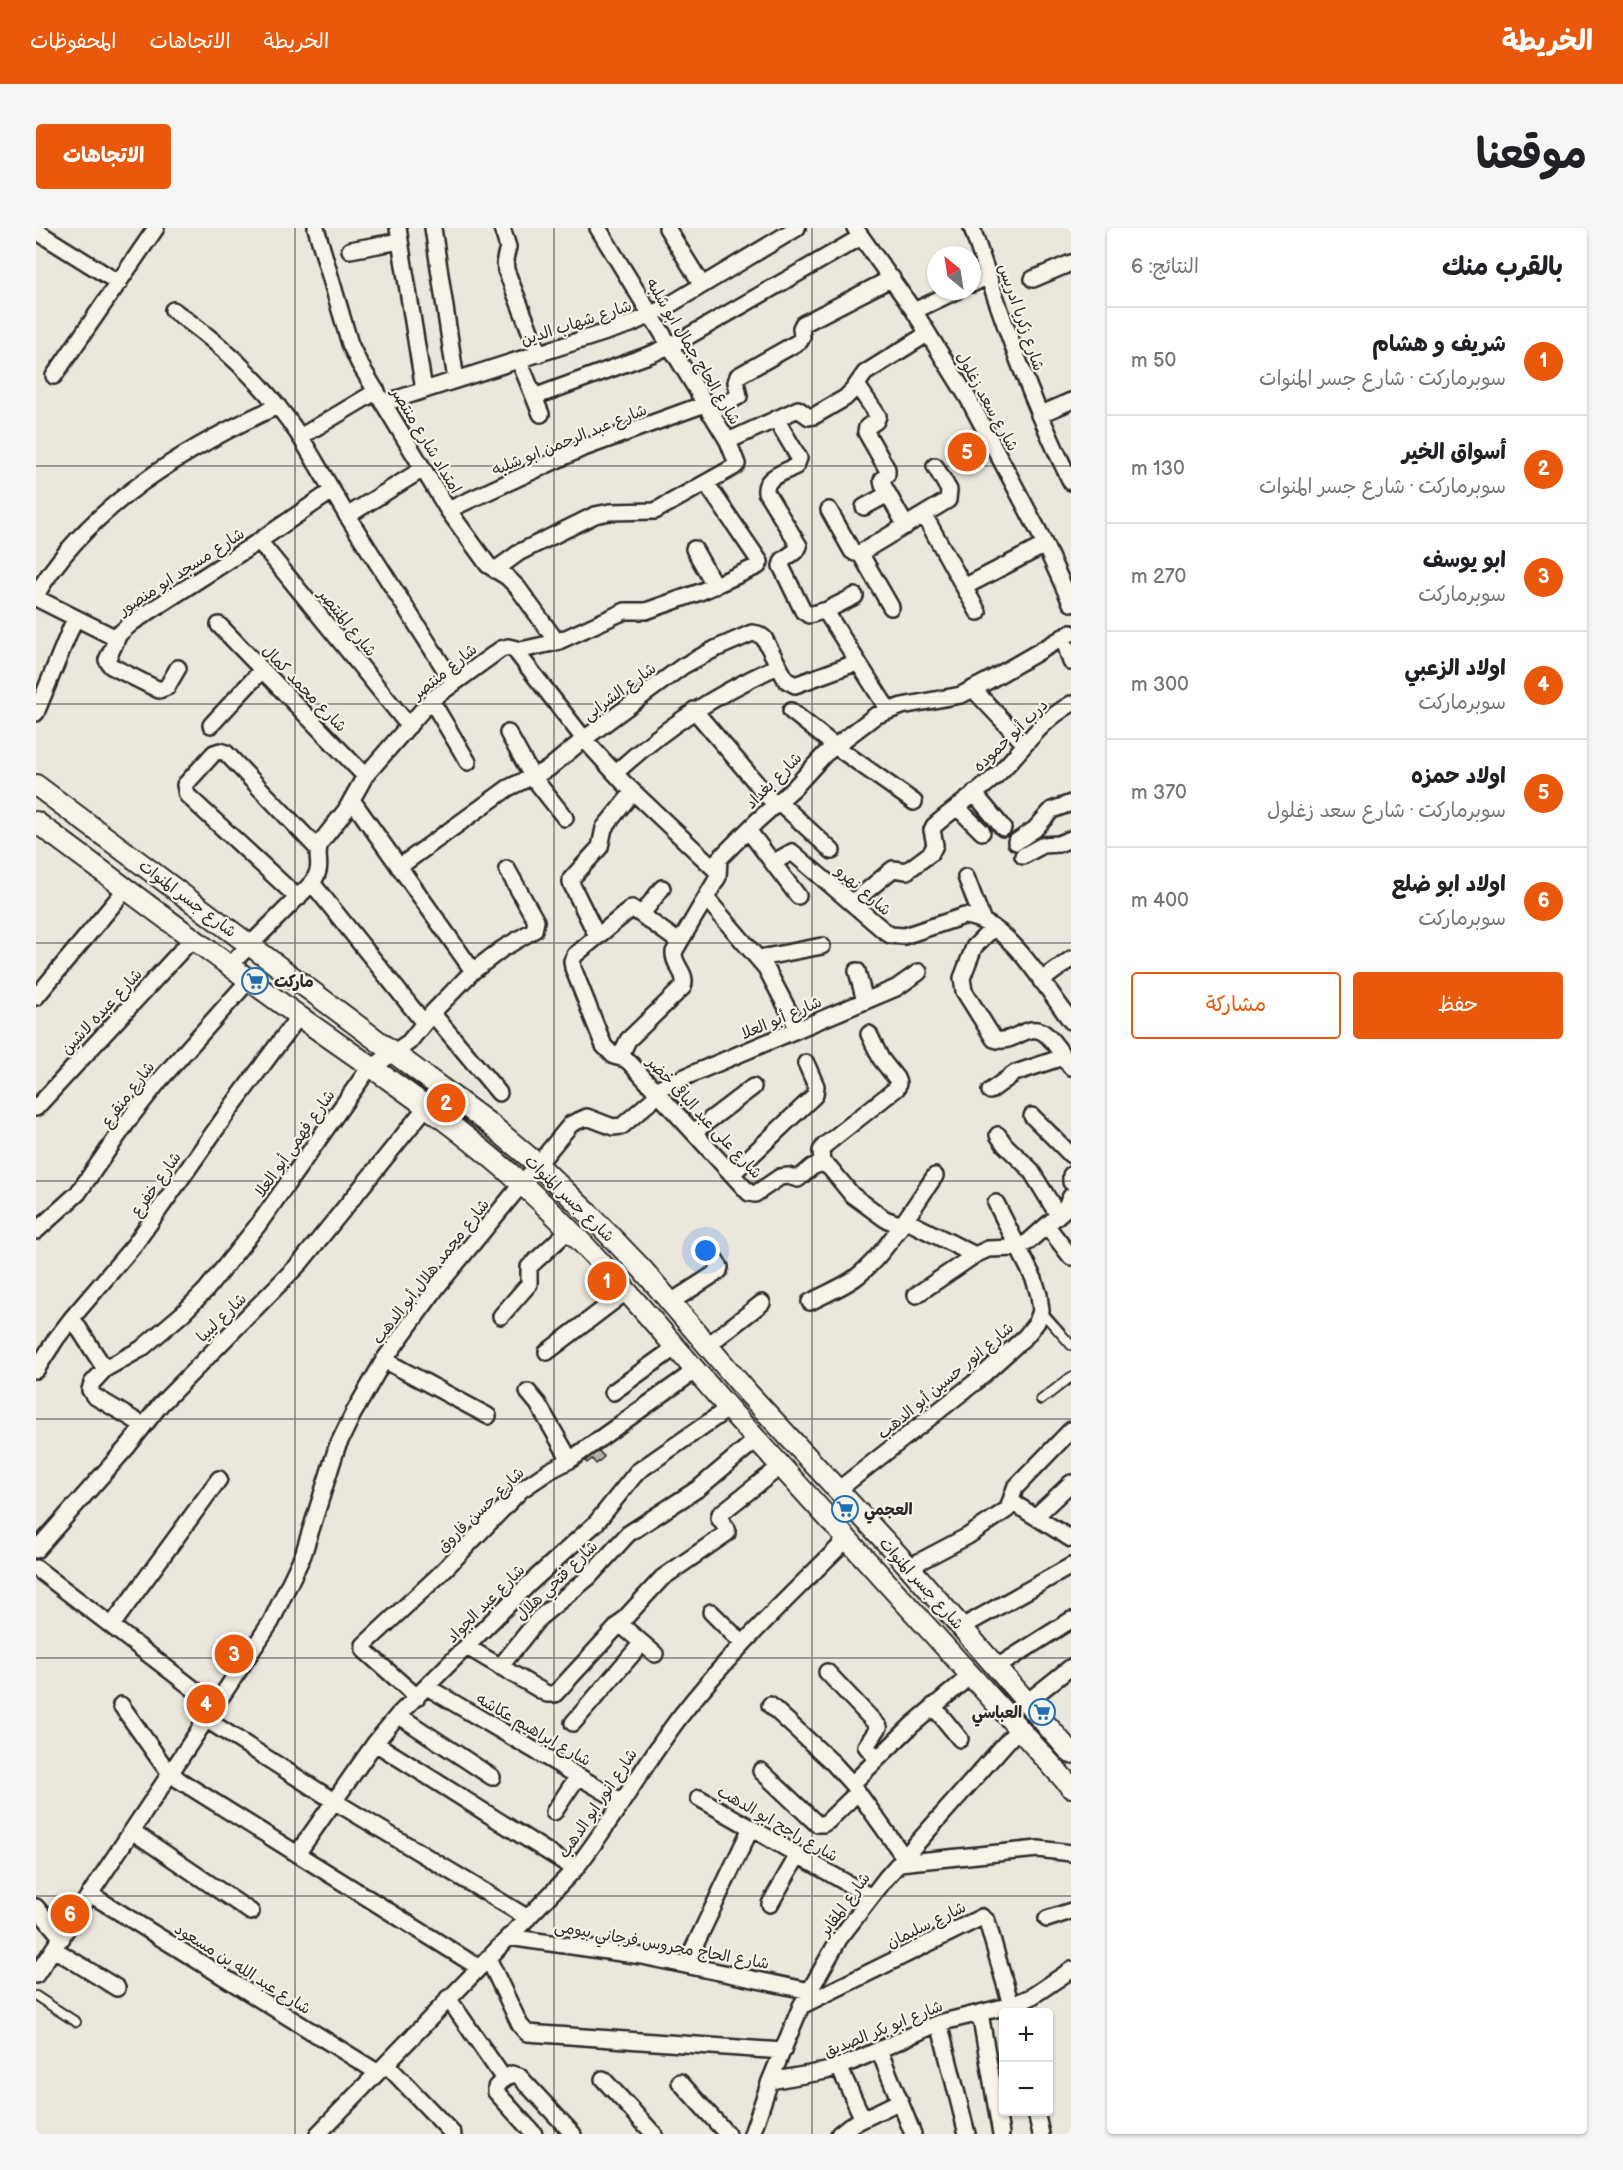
<!DOCTYPE html>
<html lang="ar">
<meta charset="utf-8">
<style>
:root{--surface:#fff;--page:#f6f6f6;--text:#202124;--muted:#757577;--line:#e0e0e0;--accent:#ea580c}
body{margin:0;font-family:"Balsamiq Sans","Playpen Sans Arabic",sans-serif;background:var(--page);color:var(--text);direction:rtl}
.controls{position:absolute;right:18px;bottom:18px;display:grid;overflow:hidden;border-radius:6px;box-shadow:0 2px 4px #0004}
.controls button{width:54px;height:54px;display:grid;place-items:center;padding:0;border:0;border-bottom:2px solid var(--line);background:var(--surface);color:var(--text);font:30px sans-serif}
.compass{position:absolute;left:891px;top:18px;width:54px;height:54px;border-radius:50%;background:var(--surface);box-shadow:0 2px 4px #0004;rotate:330deg}
.you{position:absolute;left:670px;top:1023px;width:21px;height:21px;margin:-15px;border:4px solid #fff;border-radius:50%;background:#1a73e8;box-shadow:0 0 0 9px #1a73e833}
.badge{display:grid;place-items:center;width:39px;height:39px;border-radius:50%;background:var(--accent);color:#fff;font-size:20px;font-weight:700}
.pin{position:absolute;translate:-50% -50%;border:3px solid #fff;box-shadow:0 2px 6px #0006}
.list{margin:0;padding:0;list-style:none}
h2{display:flex;justify-content:space-between;align-items:center;height:78px;margin:0;padding:0 24px;font-size:26px}
h2 small{font-size:20px;font-weight:400;color:var(--muted)}
.list li{display:grid;grid-template-columns:39px 1fr auto;gap:18px;align-items:center;box-sizing:border-box;height:108px;padding:0 24px;border-top:2px solid var(--line)}
.list b{display:block;font-size:22px;white-space:nowrap}
.list p{margin:0;font-size:20px;white-space:nowrap;color:var(--muted)}
.list em{font-size:20px;font-style:normal;color:var(--muted)}
.actions{display:flex;gap:12px;padding:18px 24px}
.actions a{flex:1;padding:14px 0;border:2px solid var(--accent);border-radius:6px;text-align:center;font-size:21px;color:var(--accent)}
.actions .main{background:var(--accent);color:#fff}
.map{position:relative;flex:none;width:1035px;height:1906px;overflow:hidden;direction:ltr;border-radius:6px}
header{display:flex;align-items:center;gap:36px;box-sizing:border-box;height:84px;padding:0 30px;background:var(--accent);color:#fff}
header strong{font-size:28px}
nav{display:flex;gap:33px;margin-inline-start:auto;font-size:21px}
.intro{display:flex;align-items:center;justify-content:space-between;box-sizing:border-box;height:144px;padding:0 36px}
h1{margin:0;font-size:42px}
.button{padding:15px 27px;border-radius:6px;background:var(--accent);color:#fff;font-size:21px;font-weight:700}
main{display:flex;gap:36px;padding:0 36px}
aside{flex:1;background:var(--surface);border-radius:6px;box-shadow:0 2px 4px #0004}
.map>svg:first-child{display:block}
.building{fill:#b5b2ab;stroke:#2b2b2b;stroke-width:1.5}
.lines{fill:none;stroke-linecap:round;stroke-linejoin:round}
.service-casing{stroke:#2b2b2b;stroke-width:12}
.minor-casing{stroke:#2b2b2b;stroke-width:20}
.tertiary-casing{stroke:#2b2b2b;stroke-width:24}
.service{stroke:#f7f3e8;stroke-width:8}
.minor{stroke:#f7f3e8;stroke-width:15}
.tertiary{stroke:#f7f3e8;stroke-width:20}
.grid{fill:none;stroke:#2b2b2b;stroke-width:1.5;stroke-opacity:0.55}
.labels{text-anchor:middle;stroke-width:4.5;stroke-linejoin:round;paint-order:stroke}
.street-label{font-size:16px;fill:#2b2b2b;stroke:#f7f3e8}
.poi-label{font-size:16px;font-weight:bold;fill:#2b2b2b;stroke:#f7f3e8;text-anchor:start}
</style>
<header>
<strong>الخريطة</strong>
<nav><a>الخريطة</a><a>الاتجاهات</a><a>المحفوظات</a></nav>
</header>
<div class="intro"><h1>موقعنا</h1><a class="button">الاتجاهات</a></div>
<main>
<aside>
<h2>بالقرب منك<small>النتائج: 6</small></h2>
<ul class="list">
<li><span class="badge">1</span><div><b>شريف و هشام</b><p>سوبرماركت · شارع جسر المنوات</p></div><em>50 m</em></li>
<li><span class="badge">2</span><div><b>أسواق الخير</b><p>سوبرماركت · شارع جسر المنوات</p></div><em>130 m</em></li>
<li><span class="badge">3</span><div><b>ابو يوسف</b><p>سوبرماركت</p></div><em>270 m</em></li>
<li><span class="badge">4</span><div><b>اولاد الزعبي</b><p>سوبرماركت</p></div><em>300 m</em></li>
<li><span class="badge">5</span><div><b>اولاد حمزه</b><p>سوبرماركت · شارع سعد زغلول</p></div><em>370 m</em></li>
<li><span class="badge">6</span><div><b>اولاد ابو ضلع</b><p>سوبرماركت</p></div><em>400 m</em></li>
</ul>
<div class="actions"><a class="main">حفظ</a><a>مشاركة</a></div>
</aside>
<div class="map">
<svg width="1035" height="1906" viewBox="0 0 1035 1906">
<rect width="100%" height="100%" fill="#ebe7dd"/>
<filter id="ink" filterUnits="userSpaceOnUse"><feTurbulence type="fractalNoise" baseFrequency=".0167" numOctaves="2"/><feDisplacementMap in="SourceGraphic" scale="12" xChannelSelector="R" yChannelSelector="G"/><feConvolveMatrix kernelMatrix="1 2 1 2 8 2 1 2 1" color-interpolation-filters="sRGB"/></filter>
<g filter="url(#ink)">
<path class="building" d="M557,1216L568,1229L560,1236L556,1231L551,1235L545,1227Z"/>
<g class="lines">
<defs>
<path id="service" d="M1005,1083L1035,1117
M1005,1172L1035,1149
M0,1768L40,1794"/>
<path id="minor" d="M280,0L314,116L323,135L412,282L452,337L471,349L482,360L521,414
M362,0L388,162
M397,0L420,152
M466,0L472,19L469,31L470,42L503,126
M562,0L692,213L762,181L773,189L778,188L809,170L817,162L829,145L891,106
M631,0L666,57
M819,0L878,83L932,170L1003,304L1035,375
M936,0C965,87 994,172 1035,254
M0,3L83,55
M314,22L364,13
M997,51L1035,35
M936,56L952,48
M137,82C187,117 231,158 265,210C281,236 296,263 312,289C347,344 382,399 417,454
M878,83L920,63
M483,132L505,186
M18,148L120,0
M821,157L842,188L840,193L831,199L830,204L851,241V246L846,252L847,257L870,298
M498,169L618,125L651,109L825,9
M348,175L595,96L630,79L761,0
M674,185L703,168L700,154L702,148L764,113L766,109L765,100L767,96L856,50
M1003,187L1035,173
M740,191L763,230L760,238C749,244 728,249 730,264L763,318L761,322L747,332L745,338L767,383L773,387L787,383L792,387L853,483
M264,209L341,163
M828,279L852,266
M412,282L545,221L669,176
M793,282L816,323L819,325H824L912,272L913,262L899,238
M888,287L942,384
M311,288L387,241
M223,313L373,498
M658,321L679,358
M824,325L855,379
M459,342L484,324L559,287L574,284L619,283L698,239L701,236L692,213
M928,359L1009,317
M0,367C52,278 151,219 242,178
M0,370L80,410
M789,383L819,368
M183,397L329,548
M1027,409L1035,434
M478,421L548,511L587,554L682,644
M142,440L131,459L123,462L75,438L71,432L83,406L97,394L223,313L296,263
M937,461L988,515
M395,472L432,534
M658,482L739,577
M755,483L799,518L878,574
M0,485L39,390
M175,497L226,442
M472,505L496,548L529,590
M579,545C631,498 678,467 742,438
M938,565L967,600
M316,572L437,743
M743,574L796,623
M921,579L946,604
M712,602L762,668
M980,614L999,601L1016,582L1035,575
M987,628L1007,617L1022,616L1035,611
M738,634L756,624L846,701L854,707L868,708L928,688C973,692 1009,760 1035,793
M363,639L472,560L512,541L548,511L647,438L679,421L716,405L722,406L728,410L750,452L759,457L822,434
M930,649L947,693
M276,655L388,795
M262,670L151,567L149,557L178,525L184,523L190,525L282,621
M670,670L730,740L762,801
M816,675L857,641L871,643L895,625L899,617L896,602L898,598C919,579 944,564 964,544C990,518 1001,496 1035,476
M606,686L626,660
M957,700L938,719L926,750L928,763L958,811C975,818 993,793 1008,805C1019,813 1027,829 1035,839
M561,708L535,655V651L564,619L568,600L597,564
M643,714L596,680L539,727L536,733L537,740L568,818L578,828L589,831L594,835L713,965L719,966L744,949L752,948L762,951L776,939L786,935L794,940L816,967L849,991L860,995H875L939,1027
M724,730L786,718
M193,738L276,655C289,637 278,631 284,615L310,582L329,548L395,472L465,421L472,419L485,422L521,414L589,383H610L664,364L722,338L724,334L670,255
M821,743L829,773
M1005,753L1035,731
M0,769L90,661
M396,785L463,865
M584,829L592,812L647,759C652,745 637,738 638,724L682,649L683,631L721,593L758,560L789,526L839,488L866,478L925,467L952,453L1035,405
M618,862L860,760L883,744
M954,863L979,845L1027,829
M0,880L156,711
M996,888L1035,927
M658,904L717,859
M962,907L969,917L994,941L1022,987
M786,935L785,923L789,917L861,860L862,855L860,850L845,831L833,806
M696,946L779,867L780,858L770,835
M1035,947V954
M1011,998L1035,1029
M0,1003L42,965L97,886L123,853L213,752
M880,1067L939,1027L952,1021L980,1020L992,1014L1028,982L1035,968
M635,1074L683,1043L684,1039L672,1020
M774,1074C789,1066 805,1060 819,1050C849,1028 877,979 899,948
M465,1088L493,1056V1039L534,1001
M36,1090L69,1141
M672,1117L726,1075
M511,1124L591,1063
M348,1132L452,1188
M0,1142L20,1111L36,1090L99,1016L197,877L263,788
M492,1164L502,1176L534,1232
M577,1164L640,1119
M107,1197L58,1168L54,1162L56,1155L69,1141L105,1121L146,1086L170,1062L222,997L331,843L373,814L398,783L437,743L466,721L498,702L500,693L471,641
M802,1262L938,1155L990,1108L1001,1094L1005,1083L1003,1067L998,1051L960,975
M976,1274L1035,1311
M1000,1288L1035,1255
M0,1322L92,1218L124,1177L265,1034L391,878
M873,1339L932,1308L972,1281L979,1260L1035,1202
M0,1340L180,1478
M675,1384L707,1416
M584,1396L619,1426
M76,1397L183,1251
M926,1399L1035,1338
M431,1419L511,1466H519L626,1350L691,1305V1301L683,1290L684,1286L745,1238
M464,1439L503,1390L553,1349L592,1306L663,1260L721,1211
M961,1439L1035,1392
M791,1444L843,1499L830,1518L841,1531
M391,1459L586,1574
M381,1469L328,1422V1417L403,1347L485,1262L513,1243L534,1232L660,1142
M991,1474L1035,1439
M85,1477L128,1538L143,1552L442,1739
M734,1477L797,1535L816,1556L868,1629
M897,1478L924,1511
M362,1487L456,1549
M171,1492L298,1573L492,1690
M537,1495L606,1415
M339,1515L539,1641
M725,1543L781,1596H787L792,1593L822,1564
M816,1556L876,1497L935,1447
M663,1570L835,1669
M518,1584L542,1548
M96,1603L215,1684
M261,1626L339,1515L362,1487L493,1356L560,1295L601,1244L693,1180
M863,1635L1002,1621L1035,1625
M54,1666L341,1844
M734,1676L762,1627
M0,1679L26,1710
M1011,1691L1035,1683
M472,1709L606,1728L774,1763
M18,1721L81,1760
M452,1730L484,1797L491,1805L747,1823
M650,1736L715,1600
M0,1747L235,1394L267,1327L301,1219L317,1186L348,1132L401,1059L535,896L551,889L577,899L586,898L623,866
M412,1770L466,1848L467,1852L460,1859V1864L498,1906
M765,1778L946,1689L951,1693L977,1784
M944,1785L965,1906
M903,1795L931,1906
M843,1822L877,1906
M350,1836L417,1906
M803,1839L827,1891
M567,1851L618,1906
M467,1852L476,1846L483,1848L537,1906
M734,1853L790,1843L818,1833L903,1795L976,1777L995,1769L1035,1742
M644,1854L691,1906
M1000,1884L1005,1906
M282,1906L539,1641C577,1593 606,1539 643,1490C693,1425 754,1368 812,1310
M716,1906L734,1853L765,1778L803,1711L850,1650L983,1500
M803,1906L813,1898L864,1873"/>
<path id="tertiary" d="M0,557L358,825L455,897L501,936L555,988L607,1042L712,1165L873,1339L1035,1525
M0,594C88,659 175,725 264,789C340,843 418,894 487,957C563,1026 627,1106 695,1183C808,1308 923,1433 1035,1559"/>
</defs>
<use href="#service" class="service-casing"/>
<use href="#minor" class="minor-casing"/>
<use href="#tertiary" class="tertiary-casing"/>
<use href="#service" class="service"/>
<use href="#minor" class="minor"/>
<use href="#tertiary" class="tertiary"/>
</g>
</g>
<path class="grid" d="M259,0V1906M518,0V1906M776,0V1906M0,238H1035M0,476H1035M0,715H1035M0,953H1035M0,1191H1035M0,1430H1035M0,1668H1035"/>
<defs>
<symbol id="supermarket-ring" viewBox="-11 -11 22 22"><circle r="9.5" fill="#f7f3e8" stroke="#1f6fb2" stroke-width="1.5"/><path d="M-6-5.5h2.5l.6 2H6L4.5 2H-2.5L-4.4-4H-6ZM-1.5 3.2a1.3 1.3 0 1 0 .1 0ZM3 3.2a1.3 1.3 0 1 0 .1 0Z" fill="#1f6fb2"/></symbol>
</defs>
<g fill-rule="evenodd">
<use href="#supermarket-ring" x="204" y="738" width="30" height="30"/>
<use href="#supermarket-ring" x="794" y="1266" width="30" height="30"/>
<use href="#supermarket-ring" x="991" y="1469" width="30" height="30"/>
</g>
<g class="labels">
<g class="street-label">
<text transform="translate(986 89) rotate(71)" y="6">شارع زكريا ادريس</text>
<text transform="translate(540 94) rotate(-18)" y="6">شارع شهاب الدين</text>
<text transform="translate(658 123) rotate(59)" y="6">شارع الحاج جمال ابو شلبه</text>
<text transform="translate(952 173) rotate(61)" y="6">شارع سعد زغلول</text>
<text transform="translate(533 211) rotate(-22)" y="6">شارع عبد الرحمن ابو شلبه</text>
<text transform="translate(391 212) rotate(59)" y="6">امتداد شارع منتصر</text>
<text transform="translate(145 343) rotate(-33)" y="6">شارع مسجد ابو منصور</text>
<text transform="translate(312 394) rotate(51)" y="6">شارع المنتصر</text>
<text transform="translate(408 443) rotate(-39)" y="6">شارع منتصر</text>
<text transform="translate(269 460) rotate(46)" y="6">شارع محمد كمال</text>
<text transform="translate(583 463) rotate(-36)" y="6">شارع الشرابى</text>
<text transform="translate(974 507) rotate(-44)" y="6">درب أبو حموده</text>
<text transform="translate(737 552) rotate(-45)" y="6">شارع بغداد</text>
<text transform="translate(828 662) rotate(41)" y="6">شارع نهرو</text>
<text transform="translate(152 670) rotate(37)" y="6">شارع جسر المنوات</text>
<text transform="translate(65 783) rotate(-47)" y="6">شارع عبده لاشين</text>
<text transform="translate(745 789) rotate(-23)" y="6">شارع أبو العلا</text>
<text transform="translate(91 866) rotate(-53)" y="6">شارع منقرع</text>
<text transform="translate(669 889) rotate(47)" y="6">شارع على عبد الباقى خضر</text>
<text transform="translate(258 915) rotate(-55)" y="6">شارع فهمى أبو العلا</text>
<text transform="translate(119 956) rotate(-55)" y="6">شارع خفرع</text>
<text transform="translate(534 970) rotate(44)" y="6">شارع جسر المنوات</text>
<text transform="translate(394 1043) rotate(-52)" y="6">شارع محمد هلال أبو الدهب</text>
<text transform="translate(185 1089) rotate(-44)" y="6">شارع ليبيا</text>
<text transform="translate(909 1152) rotate(-40)" y="6">شارع انور حسين أبو الدهب</text>
<text transform="translate(444 1281) rotate(-44)" y="6">شارع حسن فاروق</text>
<text transform="translate(520 1352) rotate(-44)" y="6">شارع فتحي هلال</text>
<text transform="translate(886 1355) rotate(48)" y="6">شارع جسر المنوات</text>
<text transform="translate(449 1375) rotate(-45)" y="6">شارع عبد الجواد</text>
<text transform="translate(498 1501) rotate(30)" y="6">شارع ابراهيم عكاشه</text>
<text transform="translate(561 1575) rotate(-56)" y="6">شارع انور ابو الدهب</text>
<text transform="translate(742 1595) rotate(30)" y="6">شارع راجح ابو الدهب</text>
<text transform="translate(808 1676) rotate(-54)" y="6">شارع المقابر</text>
<text transform="translate(890 1696) rotate(-26)" y="6">شارع سليمان</text>
<text transform="translate(626 1716) rotate(10)" y="6">شارع الحاج محروس فرجاني بيومى</text>
<text transform="translate(207 1740) rotate(32)" y="6">شارع عبد الله بن مسعود</text>
<text transform="translate(847 1800) rotate(-22)" y="6">شارع ابو بكر الصديق</text>
</g>
<g class="poi-label">
<text x="238" y="759">ماركت</text>
<text x="828" y="1287">العجمي</text>
<text x="986" y="1490" text-anchor="end">العباسي</text>
</g>
</g>
</svg>
<div class="controls">
<button>+</button>
<button>−</button>
</div>
<svg class="compass" viewBox="-18 -18 36 36"><path d="M0-13l5 13h-10z" fill="#e53935"/><path d="M0 13l5-13h-10z" fill="#757577"/></svg>
<div class="you"></div>
<div class="pin badge" style="left:571px;top:1053px">1</div>
<div class="pin badge" style="left:410px;top:875px">2</div>
<div class="pin badge" style="left:198px;top:1426px">3</div>
<div class="pin badge" style="left:170px;top:1476px">4</div>
<div class="pin badge" style="left:931px;top:224px">5</div>
<div class="pin badge" style="left:34px;top:1686px">6</div>
</div>
</main>
